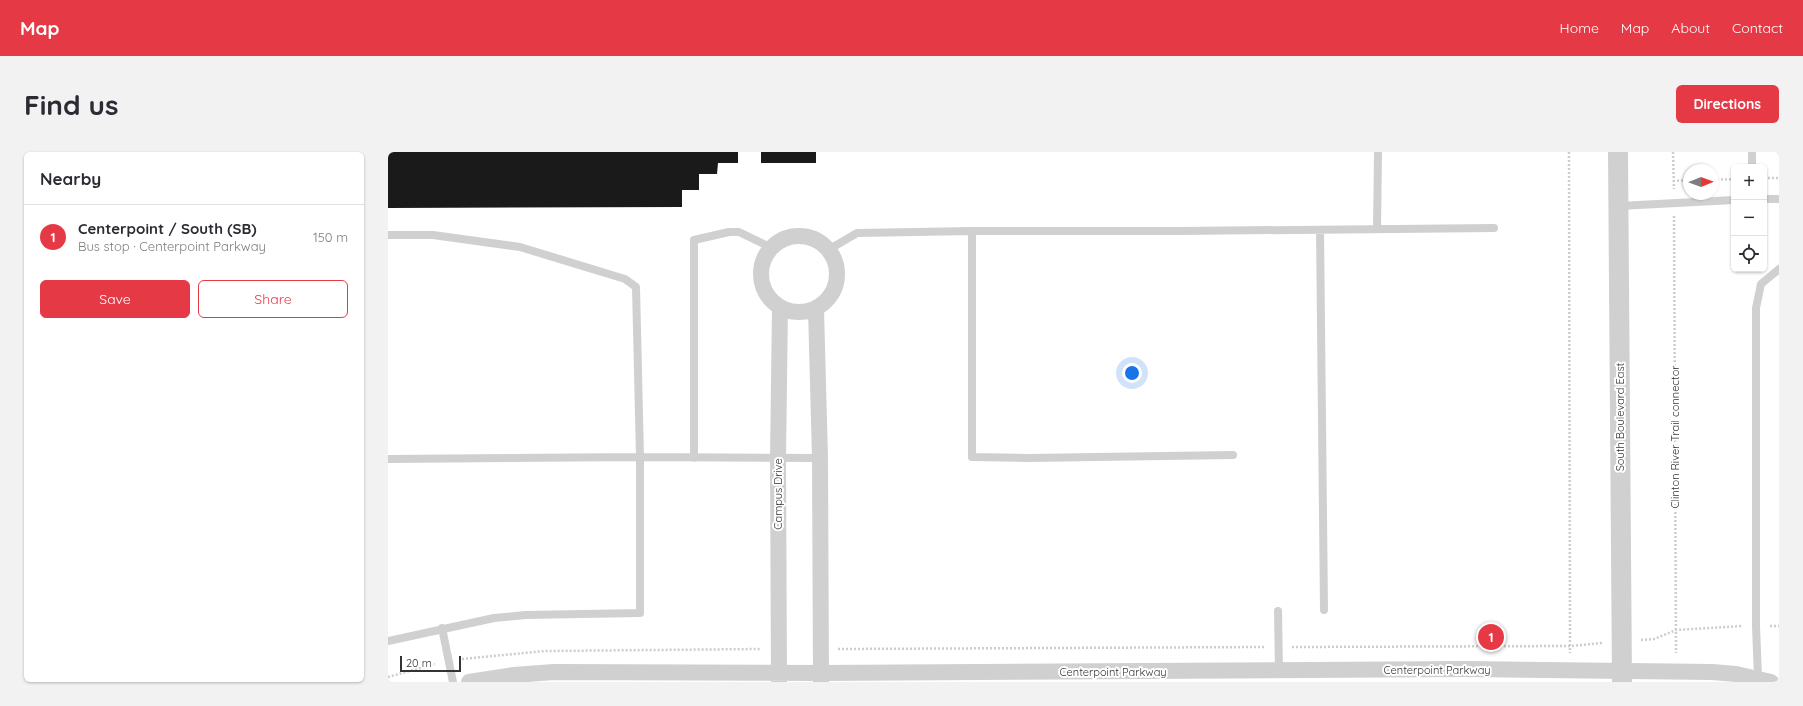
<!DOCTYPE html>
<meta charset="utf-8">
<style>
:root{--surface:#fff;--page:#f2f2f3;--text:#2b2b33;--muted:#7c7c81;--line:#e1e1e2;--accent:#e63946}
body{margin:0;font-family:Quicksand,sans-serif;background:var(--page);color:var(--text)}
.controls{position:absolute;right:12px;top:12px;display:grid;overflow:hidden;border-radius:6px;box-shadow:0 1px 3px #0004}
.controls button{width:36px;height:36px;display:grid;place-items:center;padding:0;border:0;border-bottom:1px solid var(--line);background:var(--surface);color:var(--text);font:20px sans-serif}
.compass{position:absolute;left:1295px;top:12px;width:36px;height:36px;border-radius:50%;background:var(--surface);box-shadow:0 1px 3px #0004;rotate:89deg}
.scale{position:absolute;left:12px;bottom:10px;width:61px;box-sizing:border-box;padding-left:4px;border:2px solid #333;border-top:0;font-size:11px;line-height:14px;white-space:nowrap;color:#333;-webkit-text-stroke:3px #fff;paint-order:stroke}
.you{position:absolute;left:744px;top:221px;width:14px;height:14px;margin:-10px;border:3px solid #fff;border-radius:50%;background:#1a73e8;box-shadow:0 0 0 6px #1a73e833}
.badge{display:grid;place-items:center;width:26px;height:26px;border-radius:50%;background:var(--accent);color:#fff;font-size:13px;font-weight:700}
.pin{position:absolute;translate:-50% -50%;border:2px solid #fff;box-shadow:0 1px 4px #0006}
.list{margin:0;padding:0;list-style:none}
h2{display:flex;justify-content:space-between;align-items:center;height:52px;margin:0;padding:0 16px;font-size:17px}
h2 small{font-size:13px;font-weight:400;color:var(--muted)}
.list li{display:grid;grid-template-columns:26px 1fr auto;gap:12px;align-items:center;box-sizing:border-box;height:64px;padding:0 16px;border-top:1px solid var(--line)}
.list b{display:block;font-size:15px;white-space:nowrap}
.list p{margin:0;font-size:13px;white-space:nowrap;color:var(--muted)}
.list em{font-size:13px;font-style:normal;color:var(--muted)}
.actions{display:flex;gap:8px;padding:12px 16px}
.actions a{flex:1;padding:9px 0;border:1px solid var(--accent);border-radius:6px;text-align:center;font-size:14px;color:var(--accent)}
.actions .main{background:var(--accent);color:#fff}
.icon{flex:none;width:22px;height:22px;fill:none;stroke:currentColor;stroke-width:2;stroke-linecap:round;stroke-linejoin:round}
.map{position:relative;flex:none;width:1391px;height:530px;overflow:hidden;border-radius:6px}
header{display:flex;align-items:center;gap:24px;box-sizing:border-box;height:56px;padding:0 20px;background:var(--accent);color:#fff}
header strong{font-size:19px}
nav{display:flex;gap:22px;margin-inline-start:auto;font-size:14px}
.intro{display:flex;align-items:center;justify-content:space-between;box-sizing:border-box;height:96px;padding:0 24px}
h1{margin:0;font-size:28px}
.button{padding:10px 18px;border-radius:6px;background:var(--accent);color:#fff;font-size:14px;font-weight:700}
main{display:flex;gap:24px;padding:0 24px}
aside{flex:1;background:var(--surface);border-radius:6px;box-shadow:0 1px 3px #0004}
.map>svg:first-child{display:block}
.building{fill:#1a1a1a}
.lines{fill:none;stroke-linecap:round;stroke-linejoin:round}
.path{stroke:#cdcdcd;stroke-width:2.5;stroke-dasharray:2 2;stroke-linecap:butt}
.service{stroke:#d0d0d0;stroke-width:8}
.minor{stroke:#d0d0d0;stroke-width:16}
.tertiary{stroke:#d0d0d0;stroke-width:20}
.labels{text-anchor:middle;stroke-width:4;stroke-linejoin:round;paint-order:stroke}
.street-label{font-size:11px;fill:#333;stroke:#fff}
</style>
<header>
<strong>Map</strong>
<nav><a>Home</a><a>Map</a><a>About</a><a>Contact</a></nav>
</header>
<div class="intro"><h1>Find us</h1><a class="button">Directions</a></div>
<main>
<aside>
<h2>Nearby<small></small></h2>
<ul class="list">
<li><span class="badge">1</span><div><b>Centerpoint / South (SB)</b><p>Bus stop · Centerpoint Parkway</p></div><em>150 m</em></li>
</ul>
<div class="actions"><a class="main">Save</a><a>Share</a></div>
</aside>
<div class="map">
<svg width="1391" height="530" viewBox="0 0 1391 530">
<rect width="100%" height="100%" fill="#fff"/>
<path class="building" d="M0,0H350V11H330L329,22H311V38H294V55L0,56Z
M373,0H428V11H373Z"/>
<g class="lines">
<path class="path" d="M1181,0L1182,501
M1285,0L1286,37
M1376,26H1391
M1325,28L1346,27
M1285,29L1301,28
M1286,64L1288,501
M1382,474H1391
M1253,488L1266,487L1288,478L1355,474
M904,495L1183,494L1214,491
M450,497L877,495
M74,507L157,499L373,497
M0,525L47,512"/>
<path class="service" d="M1364,0V15
M1376,47H1391
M1231,54L1346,48
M989,77L990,0
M932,78L936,458
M0,83H45L132,95L237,127L248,135L252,305L432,306
M440,98L469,81L584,79
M845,303L640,306L584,305V79H790L1106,76
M306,306V88L341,80H351L384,96
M0,307L252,305V461L137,463L106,466L0,489
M890,459L891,519
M54,476L65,530
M1370,526L1368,474V156L1373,132L1391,117"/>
<path class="minor" d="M373 122a38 38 0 1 1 76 0a38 38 0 1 1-76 0Z
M428,157L432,306L433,530
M81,530L126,523L166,520L433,521L1078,517L1324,520L1348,522L1383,530
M391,530L390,306L392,155"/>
<path class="tertiary" d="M1230,0L1234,530"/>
</g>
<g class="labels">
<g class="street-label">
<text transform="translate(1232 265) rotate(-90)" y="4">South Boulevard East</text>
<text transform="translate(1287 285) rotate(-90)" y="4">Clinton River Trail connector</text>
<text transform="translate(390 342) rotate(-90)" y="4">Campus Drive</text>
<text x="1049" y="522">Centerpoint Parkway</text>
<text x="725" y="524">Centerpoint Parkway</text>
</g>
</g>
</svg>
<div class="controls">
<button>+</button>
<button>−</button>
<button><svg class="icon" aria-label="locate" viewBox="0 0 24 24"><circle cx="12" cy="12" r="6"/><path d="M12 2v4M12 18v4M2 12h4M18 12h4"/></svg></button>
</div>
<svg class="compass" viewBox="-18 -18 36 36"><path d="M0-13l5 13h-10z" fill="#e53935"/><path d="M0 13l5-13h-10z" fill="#7c7c81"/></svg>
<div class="scale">20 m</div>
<div class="you"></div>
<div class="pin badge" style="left:1103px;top:485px">1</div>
</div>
</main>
